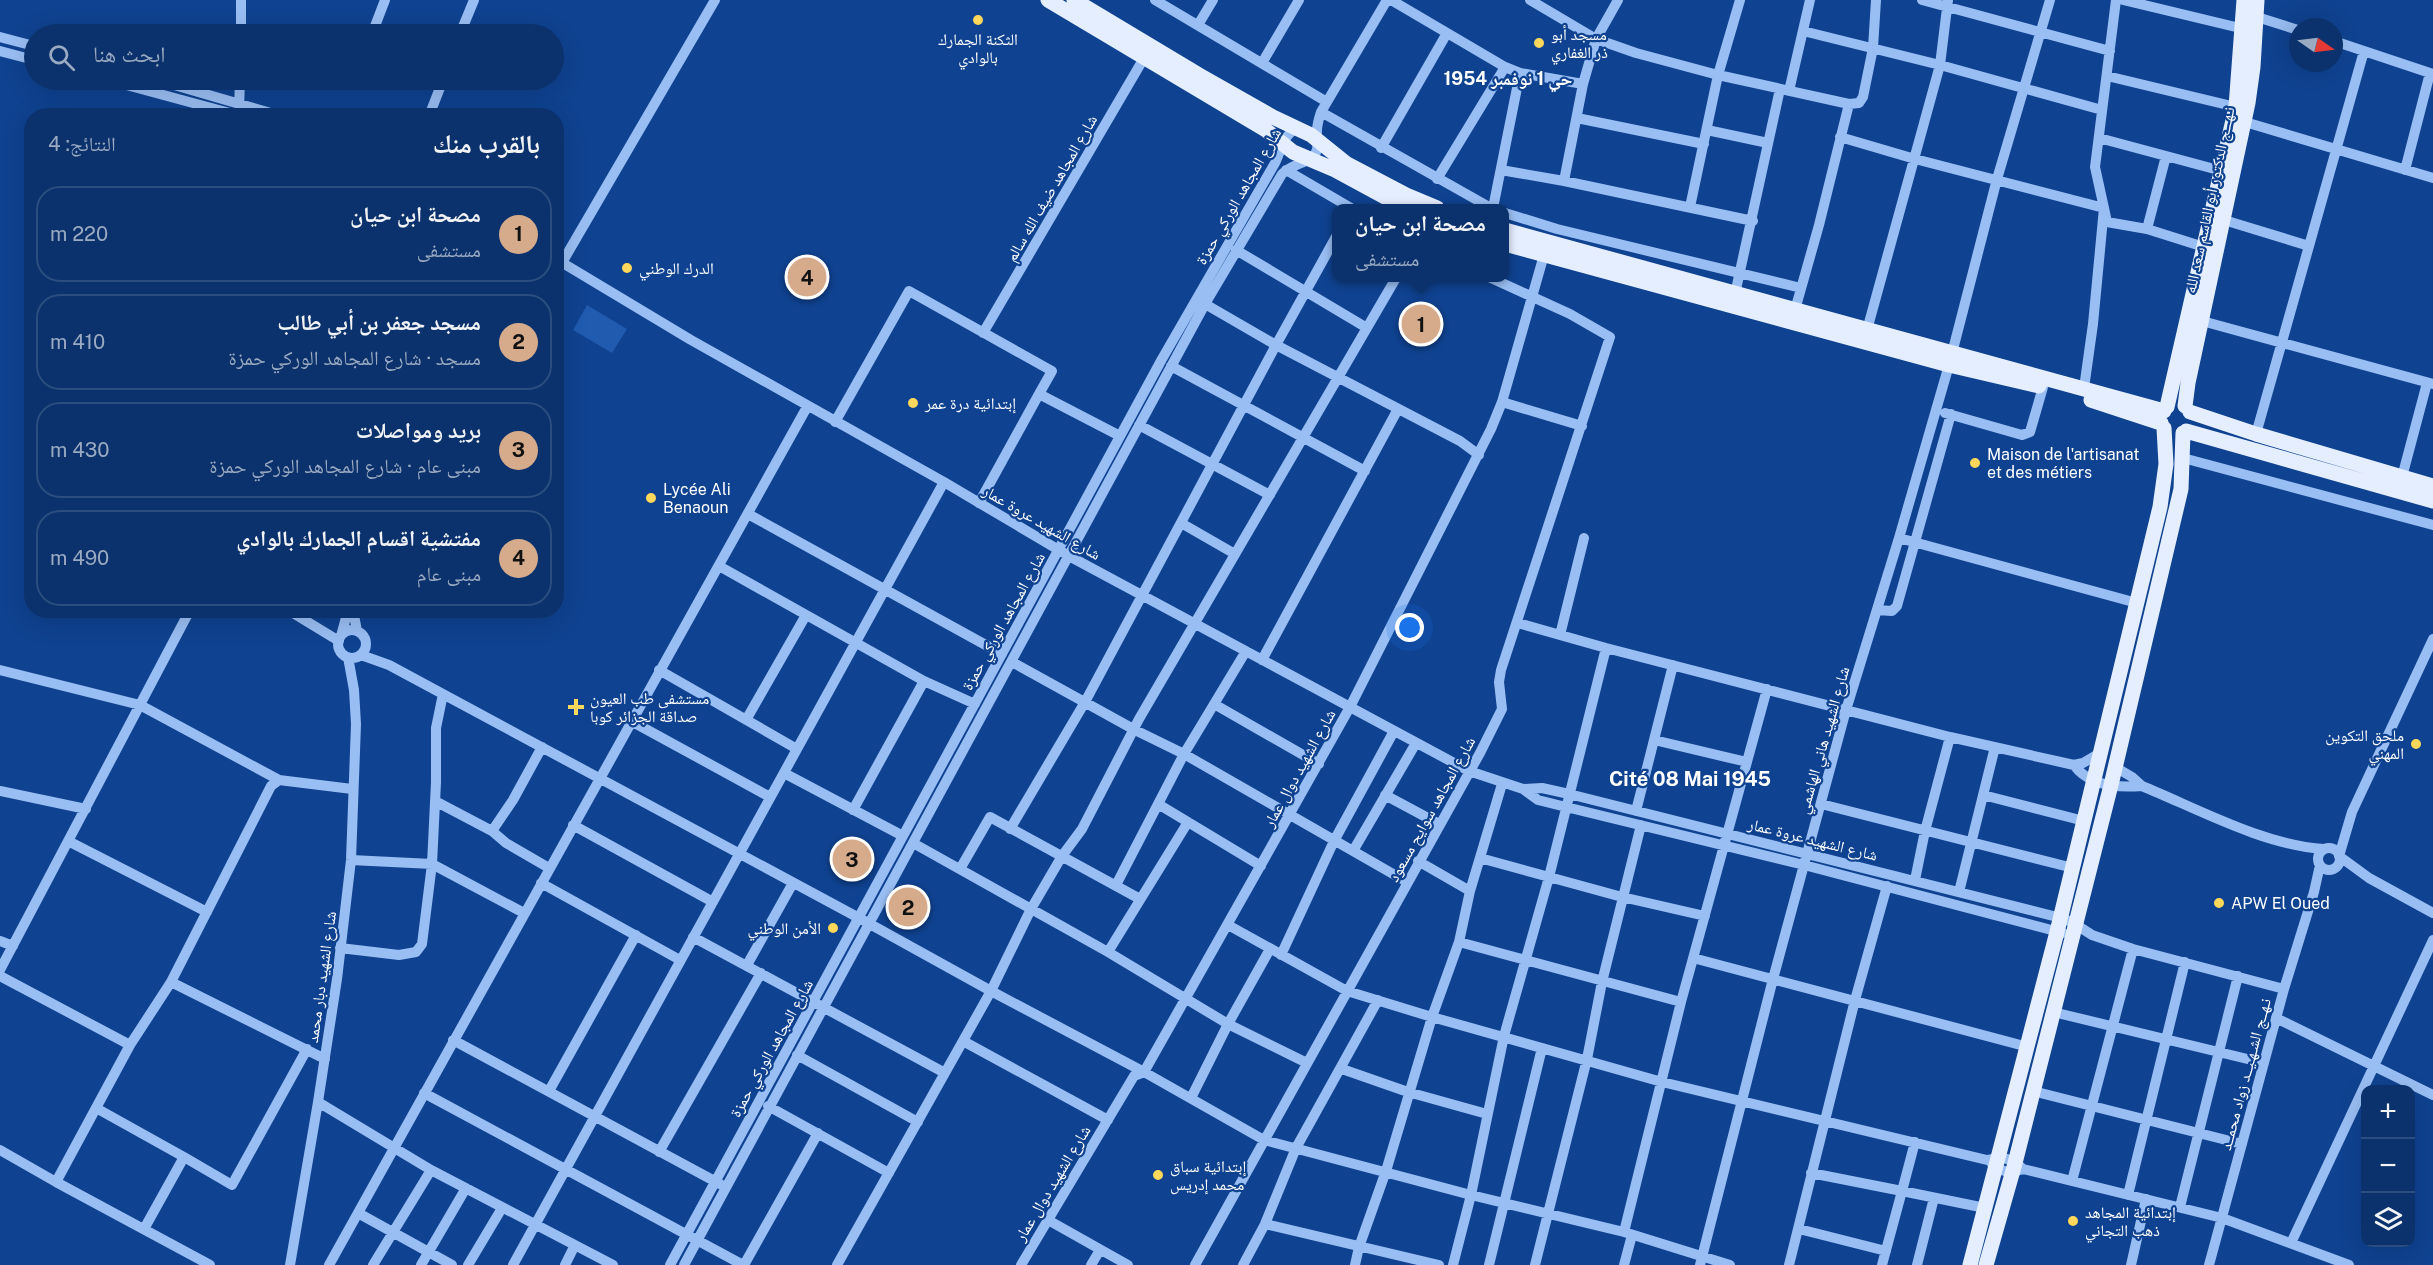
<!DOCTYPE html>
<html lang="ar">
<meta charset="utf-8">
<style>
:root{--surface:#0b326c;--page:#143a72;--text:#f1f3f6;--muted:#9aaac2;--line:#2b4d7f;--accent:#d6ab8b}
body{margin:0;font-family:"Public Sans","Noto Naskh Arabic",sans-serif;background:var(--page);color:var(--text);direction:rtl}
.controls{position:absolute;right:18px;bottom:18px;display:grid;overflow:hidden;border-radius:12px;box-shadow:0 6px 24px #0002}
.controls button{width:54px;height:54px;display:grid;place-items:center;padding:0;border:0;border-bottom:2px solid var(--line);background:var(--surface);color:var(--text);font:30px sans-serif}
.compass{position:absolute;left:2289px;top:18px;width:54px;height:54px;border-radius:50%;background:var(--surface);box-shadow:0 6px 24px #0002;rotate:104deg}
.you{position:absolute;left:1410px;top:628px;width:21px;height:21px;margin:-15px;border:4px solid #fff;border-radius:50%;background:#1a73e8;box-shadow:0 0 0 9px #1a73e833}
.badge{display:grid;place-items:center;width:39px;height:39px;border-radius:50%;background:var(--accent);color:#111;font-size:20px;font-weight:700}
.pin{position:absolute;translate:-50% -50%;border:3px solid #fff;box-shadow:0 2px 6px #0006}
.popup{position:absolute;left:1332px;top:204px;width:177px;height:78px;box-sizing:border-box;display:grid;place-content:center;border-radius:12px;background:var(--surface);filter:drop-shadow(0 2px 4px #0005);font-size:20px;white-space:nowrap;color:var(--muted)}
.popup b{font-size:22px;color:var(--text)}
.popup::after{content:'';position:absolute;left:50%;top:100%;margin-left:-12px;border:12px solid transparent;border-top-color:var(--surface)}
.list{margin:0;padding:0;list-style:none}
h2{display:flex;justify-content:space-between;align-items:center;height:78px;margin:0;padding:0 24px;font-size:26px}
h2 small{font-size:20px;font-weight:400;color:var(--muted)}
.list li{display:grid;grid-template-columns:39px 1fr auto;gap:18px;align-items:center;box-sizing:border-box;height:96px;margin:0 12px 12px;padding:0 12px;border:2px solid var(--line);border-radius:24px}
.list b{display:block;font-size:22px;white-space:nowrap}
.list p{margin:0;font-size:20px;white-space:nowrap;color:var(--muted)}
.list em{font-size:20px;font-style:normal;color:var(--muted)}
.icon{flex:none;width:33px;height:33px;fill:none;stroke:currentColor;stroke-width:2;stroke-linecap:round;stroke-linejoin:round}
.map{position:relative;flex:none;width:2433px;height:1265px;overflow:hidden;direction:ltr}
.search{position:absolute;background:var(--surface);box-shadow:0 6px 24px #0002;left:24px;top:24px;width:540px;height:66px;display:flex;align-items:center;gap:15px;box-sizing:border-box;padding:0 21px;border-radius:33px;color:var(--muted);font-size:22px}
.panel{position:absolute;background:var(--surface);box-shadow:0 6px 24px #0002;left:24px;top:108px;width:540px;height:510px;border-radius:24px;direction:rtl}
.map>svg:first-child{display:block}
.green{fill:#205bb0}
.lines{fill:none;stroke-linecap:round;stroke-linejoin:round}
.minor{stroke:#99bef3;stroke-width:10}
.major{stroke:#e5eeff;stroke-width:15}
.poi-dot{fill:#ffd75b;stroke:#0f4290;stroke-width:2}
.labels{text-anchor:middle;stroke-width:4.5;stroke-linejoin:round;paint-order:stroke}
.poi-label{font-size:16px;fill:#fff;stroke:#0f4290;text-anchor:start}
.street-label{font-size:16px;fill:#fff;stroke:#0f4290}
.neighbourhood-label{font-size:18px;font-weight:bold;fill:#fff;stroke:#0f4290}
.quarter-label{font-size:20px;font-weight:bold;fill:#fff;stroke:#0f4290}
</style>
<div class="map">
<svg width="2433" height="1265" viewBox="0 0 2433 1265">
<rect width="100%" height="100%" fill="#0f4290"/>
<path class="green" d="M587,305L627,329L612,353L573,330Z"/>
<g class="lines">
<path class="minor" d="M1155,0L1327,102
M1391,0L1505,67L1520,73L1583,84L1596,39L1618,0
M1530,0L1596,39L1636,53L1718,75L1849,104L1819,225L1795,310
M1922,0L2110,51
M2123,0L2244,29
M2257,17L2298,30
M1198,25L1213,0
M1803,31L1940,65L2102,110
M241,34V0
M372,34L385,0
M460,34L474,0
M0,37L34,46
M2334,41L2433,74
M0,51L34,60
M1262,63L1299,0
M2107,76L2236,107
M108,80L241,116
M157,80L281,116
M1789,91L1810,0
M1849,104L1859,103L1863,97L1873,48L1876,0
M239,109L240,80
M1321,112L1491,208
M429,116L443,80
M1577,118L1704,144
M2245,122L2433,178
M1707,130L1768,143
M1840,137L1915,159L2104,208L2107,222L2147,229L2204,247
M2099,138L2222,171
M1381,148L1447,33
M1286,170L1351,208
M1501,170L1564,181L1753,221
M2405,170L2430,73
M1437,179L1505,67
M1564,181L1583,84
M1690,207L1718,75L1740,0
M1493,208L1520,73
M1505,213L1557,229L1801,288
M2224,220L2309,246
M2147,229L2166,156
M1236,250L1367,328
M556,259L691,340L944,482L1069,556L1469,771L1523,789L1542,788L1569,794L2061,918L2072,922L2092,935L2133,949L2284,989
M556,273L715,0
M1735,294L1780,89
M1205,304L1276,345L1460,441L1479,455
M2202,321L2433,384
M1867,330L1940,65L1948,0
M983,333L1144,58
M1171,366L1365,471
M2084,388L2093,324L2104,208L2095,167L2116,0
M1502,402L1582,426
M1945,413L2022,435L2030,432L2043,387
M835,422L909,291L1052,371L1039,394
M1139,425L1270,495
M2256,434L2364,51
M2183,458L2433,525
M2402,477L2427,383
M979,503L1039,394L1120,436
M748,514L1002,654
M1181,523L1235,554
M1899,538L2137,603
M719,566L924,681L975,704
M288,610L339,641
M353,610L357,631
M1877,610L1892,611L1897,606L1951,414
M1518,623L1606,648L1950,737L2074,765L2083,763L2100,753
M338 644a14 14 0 1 1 28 0a14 14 0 1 1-28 0Z
M1560,635L1584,538
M341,636L348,610
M361,655L389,665L859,918L991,991L1144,1072L1264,1140L1471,1195L1624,1232L1730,1265
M1262,660L1398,409
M1012,662L1135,730L1184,754L1407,882
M0,670L140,705L279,780
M659,670L797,749
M1214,704L1319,764
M746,720L806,615
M631,721L770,797
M1654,740L1747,762
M542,747L513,800L492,831L506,843L549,868
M2074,765C2089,786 2118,788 2142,786
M2115,767L2132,777L2142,786C2198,809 2263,845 2324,849
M784,773L903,836
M1523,789L1538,800L1566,807L1804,865L2063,933
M0,791L86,809
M1385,795L1439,824
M1983,795L2084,821
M435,801L492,831
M1158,804L1261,866
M1821,804L2073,868
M853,810L924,681
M1636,811L1673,665
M573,825L713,902
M1010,829L1085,702L1276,345L1337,235
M70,842L207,912
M913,843L1108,952L1228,1024L1307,1063
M2318 859a11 11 0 1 1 22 0a11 11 0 1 1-22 0Z
M1353,851L1416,743
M2339,856L2352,812L2433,639
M2339,856L2369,878L2433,913
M1480,858L1622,897L1705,916
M351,860L432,864L524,913
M1418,861L1470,891
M960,869L990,817L1140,899
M1915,880L1925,831L1950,737
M541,883L680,960
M1116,885L1184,754L1246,651
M1959,892L1995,747
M1228,925L1347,991L1432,1017L1662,1082L1987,1160C2002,1156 2012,1158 2023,1169
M693,937L945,1073
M0,941L13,946
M1459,942L1681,1002
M340,948L399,955L416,952L422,944L432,864L436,782V728L443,694
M1108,952L1188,822
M1281,955L1334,841L1394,731
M1693,958L2028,1047
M747,965L793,883
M0,970L190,610
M0,976L130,1045
M171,982L325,1059
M2053,1012L2264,1063
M2276,1018L2433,1095
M453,1040L720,1184
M963,1041L1108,1120
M797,1055L918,1122
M1342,1069L1408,1092L1487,1114
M549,1091L636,935
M2033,1091L2242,1144
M424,1093L743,1265
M1191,1098L1228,1024L1270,949
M318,1102L431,1170L613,1265
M768,1106L889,1173
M96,1108L184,1157L144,1229
M0,1150L56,1182
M659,1152L761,973
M184,1157L232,1185L307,1049
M1992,1164C2001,1173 2012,1173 2023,1169L2222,1218L2349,1265
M1811,1173L1902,1191L1915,1142
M2072,1181L2133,949
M2128,1195L2185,962
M2180,1207L2238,976
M358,1213L452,1265
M1048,1220L1128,1265
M1265,1224L1439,1265
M1799,1229L1886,1251
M1624,1232L1681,1002L1767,689
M2291,1243L2433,940
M210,1265L56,1182L130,1045L171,982L271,786L279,780L352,789
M290,1265L318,1102L337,979L351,860L356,724L354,690L348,657
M329,1265L807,407
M373,1265L431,1170
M421,1265L466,1188
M468,1265L502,1208
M513,1265L944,482
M565,1265L575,1245
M670,1265L1162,359L1275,163C1282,149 1283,132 1300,128
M684,1265L1205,304L1282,174C1291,165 1302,164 1311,158C1321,151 1316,141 1317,131C1317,125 1319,118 1321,112L1387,0
M744,1265L818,1133
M837,1265L991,991L1031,909L1062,856L1082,829L1139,719L1396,278
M1021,1265L1134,1076L1144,1072L1350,707L1491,429L1502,402L1544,255
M1091,1265L1100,1250
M1195,1265L1480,753L1502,709L1499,682L1501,670L1610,337L1570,314L1491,278
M1243,1265L1265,1224L1296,1148L1378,1000
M1355,1265L1359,1247L1386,1171L1432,1017L1459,942L1470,891L1502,784
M1453,1265L1471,1195L1504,1036L1549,877L1606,648
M1489,1265L1542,1048
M1535,1265L1587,1059L1602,982L1641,825
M1624,1265L1632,1235
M1700,1265L1773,979L1846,710L1899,538L1949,365L1997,179L2050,0
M1789,1265L1855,1000L1887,886
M1882,1265L1902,1191L1985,1208
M1917,1265L1934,1198
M2131,1265L2146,1199
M2209,1265L2284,989L2314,892L2320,865"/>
<path class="major" d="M1048,0L1266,130L1293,152L1333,169L1405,208
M1074,0L1199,75L1273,117L1311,135L1347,164L1406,195L1437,208
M1505,230L2164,411
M1505,244L1949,365L2039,386
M2091,400L2161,423
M2185,406L2188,383L2248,103L2253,67L2257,0
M2167,407L2236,107L2244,0
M2190,412L2256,434L2433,486
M2186,431L2433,501
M1970,1265L2057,932L2160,507L2166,464L2164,428
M1986,1265L2014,1167L2111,785L2181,489L2183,433"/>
</g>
<g class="poi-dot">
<circle cx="978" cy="20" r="6"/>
<circle cx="1539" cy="43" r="6"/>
<circle cx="627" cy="268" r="6"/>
<circle cx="913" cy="403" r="6"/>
<circle cx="1975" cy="463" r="6"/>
<circle cx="651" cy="498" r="6"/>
<path d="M573 698h6v6h6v6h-6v6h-6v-6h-6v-6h6z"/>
<circle cx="2416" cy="744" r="6"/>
<circle cx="2219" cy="903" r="6"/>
<circle cx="833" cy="928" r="6"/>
<circle cx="1158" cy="1175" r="6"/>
<circle cx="2073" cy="1221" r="6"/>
</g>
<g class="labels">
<g class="poi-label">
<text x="1551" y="40">مسجد أبو<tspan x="1551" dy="18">ذر الغفاري</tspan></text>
<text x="978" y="45" text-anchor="middle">الثكنة الجمارك<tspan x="978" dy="18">بالوادي</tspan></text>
<text x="639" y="274">الدرك الوطني</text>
<text x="925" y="409">إبتدائية درة عمر</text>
<text x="1987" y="460">Maison de l'artisanat<tspan x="1987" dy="18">et des métiers</tspan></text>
<text x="663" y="495">Lycée Ali<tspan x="663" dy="18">Benaoun</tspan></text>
<text x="590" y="704">مستشفى طب العيون<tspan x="590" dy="18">صداقة الجزائر كوبا</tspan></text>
<text x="2404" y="741" text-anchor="end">ملحق التكوين<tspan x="2404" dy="18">المهني</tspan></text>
<text x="2231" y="909">APW El Oued</text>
<text x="821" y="934" text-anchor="end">الأمن الوطني</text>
<text x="1170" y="1172">إبتدائية سباق<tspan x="1170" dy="18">محمد إدريس</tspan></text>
<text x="2085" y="1218">إبتدائية المجاهد<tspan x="2085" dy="18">ذهب التجاني</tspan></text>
</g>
<g class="street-label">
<text transform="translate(1051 188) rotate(-60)" y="6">شارع المجاهد ضيف الله سالم</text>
<text transform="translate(1238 196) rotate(-60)" y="6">شارع المجاهد الوركي حمزة</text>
<text transform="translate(2209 200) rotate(-78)" y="6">نـهـــج الدكتور أبو القاسم سعد الله</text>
<text transform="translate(1042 522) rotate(30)" y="6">شارع الشهيد عروة عمار</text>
<text transform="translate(1003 621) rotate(-61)" y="6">شارع المجاهد الوركي حمزة</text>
<text transform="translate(1823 740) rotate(-74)" y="6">شارع الشهيد هاني الهاشمي</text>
<text transform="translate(1299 768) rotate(-61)" y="6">شارع الشهيد دوال عمار</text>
<text transform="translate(1431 809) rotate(-61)" y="6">شارع المجاهد سوايح مسعود</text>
<text transform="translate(1813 839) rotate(14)" y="6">شارع الشهيد عروة عمار</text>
<text transform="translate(321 977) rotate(-82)" y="6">شارع الشهيد دبار محمد</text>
<text transform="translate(771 1048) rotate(-61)" y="6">شارع المجاهد الوركي حمزة</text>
<text transform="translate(2245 1074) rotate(-75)" y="6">نـهــج الشـهـيــد زواد محمــد</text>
<text transform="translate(1052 1183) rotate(-59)" y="6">شارع الشهيد دوال عمار</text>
</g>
<g class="neighbourhood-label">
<text x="1508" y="85">حي 1 نوفمبر 1954</text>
</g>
<g class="quarter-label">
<text x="1690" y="786">Cité 08 Mai 1945</text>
</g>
</g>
</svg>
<div class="controls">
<button>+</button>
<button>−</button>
<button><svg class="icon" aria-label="layers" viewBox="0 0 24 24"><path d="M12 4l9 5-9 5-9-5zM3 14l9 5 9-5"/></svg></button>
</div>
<svg class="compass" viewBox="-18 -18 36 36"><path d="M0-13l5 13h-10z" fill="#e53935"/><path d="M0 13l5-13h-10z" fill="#9aaac2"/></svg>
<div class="you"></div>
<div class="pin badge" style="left:1421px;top:324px">1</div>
<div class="popup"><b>مصحة ابن حيان</b>مستشفى</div>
<div class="pin badge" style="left:908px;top:907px">2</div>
<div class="pin badge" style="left:852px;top:859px">3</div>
<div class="pin badge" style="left:807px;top:277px">4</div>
<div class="search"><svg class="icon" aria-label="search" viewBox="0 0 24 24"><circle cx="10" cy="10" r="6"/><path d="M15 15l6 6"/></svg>ابحث هنا</div>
<section class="panel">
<h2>بالقرب منك<small>النتائج: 4</small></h2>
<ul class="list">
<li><span class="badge">1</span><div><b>مصحة ابن حيان</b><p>مستشفى</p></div><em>220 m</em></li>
<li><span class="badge">2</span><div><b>مسجد جعفر بن أبي طالب</b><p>مسجد · شارع المجاهد الوركي حمزة</p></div><em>410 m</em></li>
<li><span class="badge">3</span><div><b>بريد ومواصلات</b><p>مبنى عام · شارع المجاهد الوركي حمزة</p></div><em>430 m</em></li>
<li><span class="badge">4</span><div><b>مفتشية اقسام الجمارك بالوادي</b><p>مبنى عام</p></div><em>490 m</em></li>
</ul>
</section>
</div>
